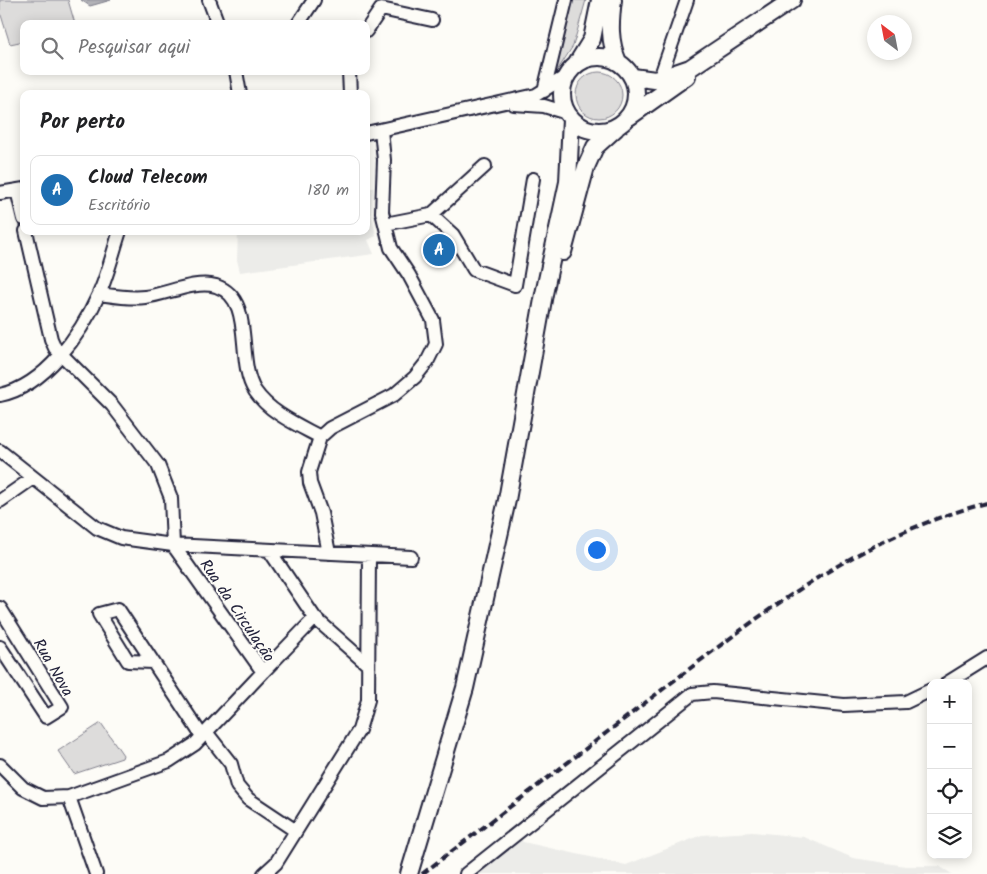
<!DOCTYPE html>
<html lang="pt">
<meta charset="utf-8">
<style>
:root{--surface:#fff;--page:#f2f2f2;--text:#202124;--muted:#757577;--line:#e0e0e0;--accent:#1f6fb2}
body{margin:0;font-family:Kalam,sans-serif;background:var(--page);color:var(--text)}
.controls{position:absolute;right:15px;bottom:15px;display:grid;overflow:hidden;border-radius:10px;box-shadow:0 2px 12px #0003}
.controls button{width:45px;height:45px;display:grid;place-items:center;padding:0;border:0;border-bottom:1px solid var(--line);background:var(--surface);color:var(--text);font:25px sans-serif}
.compass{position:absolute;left:867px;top:15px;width:45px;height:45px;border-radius:50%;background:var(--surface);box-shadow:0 2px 12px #0003;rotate:328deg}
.you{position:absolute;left:596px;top:549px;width:18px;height:18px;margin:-12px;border:4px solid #fff;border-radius:50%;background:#1a73e8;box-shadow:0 0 0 8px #1a73e833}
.badge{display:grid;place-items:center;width:32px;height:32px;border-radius:50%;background:var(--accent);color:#fff;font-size:16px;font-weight:700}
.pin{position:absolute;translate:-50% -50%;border:2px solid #fff;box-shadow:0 1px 5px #0006}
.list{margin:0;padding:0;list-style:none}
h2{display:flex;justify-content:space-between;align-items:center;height:65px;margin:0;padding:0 20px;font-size:21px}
h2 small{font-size:16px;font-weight:400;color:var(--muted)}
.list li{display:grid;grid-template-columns:32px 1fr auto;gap:15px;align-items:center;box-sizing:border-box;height:70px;margin:0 10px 10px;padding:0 10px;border:1px solid var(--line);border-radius:10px}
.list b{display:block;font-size:19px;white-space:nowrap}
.list p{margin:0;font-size:16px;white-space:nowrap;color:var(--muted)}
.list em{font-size:16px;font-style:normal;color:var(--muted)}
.icon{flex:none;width:28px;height:28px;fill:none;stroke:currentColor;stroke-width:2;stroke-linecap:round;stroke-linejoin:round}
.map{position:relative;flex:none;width:987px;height:874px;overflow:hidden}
.search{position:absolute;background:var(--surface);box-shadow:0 2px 12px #0003;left:20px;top:20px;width:350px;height:55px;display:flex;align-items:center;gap:12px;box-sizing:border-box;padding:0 18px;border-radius:10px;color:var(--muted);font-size:19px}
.panel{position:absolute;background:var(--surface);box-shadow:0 2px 12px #0003;left:20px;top:90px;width:350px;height:145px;border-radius:10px}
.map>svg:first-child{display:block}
.built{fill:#ecece9}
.green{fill:#dddcdb;stroke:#807f8b}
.water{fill:#b2b2b7;stroke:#787885}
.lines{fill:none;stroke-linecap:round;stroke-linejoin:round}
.minor-casing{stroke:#22223b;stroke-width:16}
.major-casing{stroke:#22223b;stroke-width:20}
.minor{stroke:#fdfcf7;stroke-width:12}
.major{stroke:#fdfcf7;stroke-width:16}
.rail{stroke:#22223b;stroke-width:4;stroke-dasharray:8 4;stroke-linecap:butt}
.labels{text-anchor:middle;stroke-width:4;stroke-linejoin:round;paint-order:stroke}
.street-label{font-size:16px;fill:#22223b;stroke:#fdfcf7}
</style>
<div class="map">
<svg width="987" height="874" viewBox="0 0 987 874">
<rect width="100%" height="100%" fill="#fdfcf7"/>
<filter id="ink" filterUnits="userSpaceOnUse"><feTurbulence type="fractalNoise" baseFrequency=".02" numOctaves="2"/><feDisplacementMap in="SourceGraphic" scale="10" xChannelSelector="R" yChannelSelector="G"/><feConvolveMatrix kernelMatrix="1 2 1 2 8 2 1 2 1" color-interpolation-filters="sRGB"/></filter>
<g filter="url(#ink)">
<path class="built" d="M366,188H373L371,213L376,236L368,240L374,254L240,272L237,260L238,231H366Z
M753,832L804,837L853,858L906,866H939L952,874H466L516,834L523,842L626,865L702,835Z"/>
<path class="green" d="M0,0H68L75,24H24V41L10,44L0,12Z
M572,0H586L573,46L555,74Z
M576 95a23 23 0 1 1 46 0a23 23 0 1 1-46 0Z
M101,723L123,755L122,758L74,774L58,751Z"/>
<path class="water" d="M81,0H111L90,6Z"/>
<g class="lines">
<defs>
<path id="minor" d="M209,0L218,24
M298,24L314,0
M366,31L381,9L432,20
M236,71L240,94
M349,71L350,94
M661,85L660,78L687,0
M544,91L566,0
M514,104L544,106L567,113
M366,133L536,95L568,75
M17,190L24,219
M0,193L24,189
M431,215L453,235L474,270L515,285L533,179
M385,224L431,215L485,166
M26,231L51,339L55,348L112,405L158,465L171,498L173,545
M99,294C114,296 129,299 145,297C167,294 195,280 216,286C256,299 235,360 255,391C270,413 298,425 320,437
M0,395C45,386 81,334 99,294C108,274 113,252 120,231
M0,451L97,528L121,538L173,545L411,557
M0,501L33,478
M329,553L321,513L310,483L309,472L320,437L330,428L394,395L415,377L427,362L436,344L433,320L409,275L391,248L382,212L384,160L381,130
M0,608L62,707L46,717L0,647
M315,618L367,664
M153,662L128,661L99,614L118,609L202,736
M263,672L315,618L269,550
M947,683L987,658
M206,732L231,764L237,786L248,799L296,831
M0,765L23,788L43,798L69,797L96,874
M69,797L169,761L195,744L263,672L173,545
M264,874L276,863L359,730L368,700L369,555
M466,874L692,694L713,692L844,705L906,702L931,690"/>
<path id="major" d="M613,0C610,23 609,41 618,62
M562 94a37 37 0 1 1 74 0a37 37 0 1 1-74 0Z
M576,65L592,39L600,0
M633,77L655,80L690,68L792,0
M629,117L687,76
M563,252L586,167L595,147L616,128
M409,874L465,688L507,500L544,294L568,182L571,119"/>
</defs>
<use href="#minor" class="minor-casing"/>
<use href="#major" class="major-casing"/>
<use href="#minor" class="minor"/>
<use href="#major" class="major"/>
<path class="rail" d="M422,874C498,816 574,758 650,699C758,617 853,538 987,503"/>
</g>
</g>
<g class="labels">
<g class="street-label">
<text transform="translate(238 610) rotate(56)" y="6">Rua da Circulação</text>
<text transform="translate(54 667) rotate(60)" y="6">Rua Nova</text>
</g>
</g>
</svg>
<div class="controls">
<button>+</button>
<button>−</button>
<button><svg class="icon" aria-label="locate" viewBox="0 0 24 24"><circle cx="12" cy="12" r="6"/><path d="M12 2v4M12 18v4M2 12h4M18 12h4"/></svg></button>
<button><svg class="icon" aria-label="layers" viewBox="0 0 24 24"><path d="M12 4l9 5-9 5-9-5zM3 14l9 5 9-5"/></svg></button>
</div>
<svg class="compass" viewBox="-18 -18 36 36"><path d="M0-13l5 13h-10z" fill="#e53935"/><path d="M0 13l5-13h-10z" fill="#757577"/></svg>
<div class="you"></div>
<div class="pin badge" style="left:439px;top:250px">A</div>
<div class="search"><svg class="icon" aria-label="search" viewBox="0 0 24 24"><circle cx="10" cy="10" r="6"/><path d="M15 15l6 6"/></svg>Pesquisar aqui</div>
<section class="panel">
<h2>Por perto<small></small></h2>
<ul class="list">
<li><span class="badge">A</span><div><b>Cloud Telecom</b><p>Escritório</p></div><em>180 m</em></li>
</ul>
</section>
</div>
